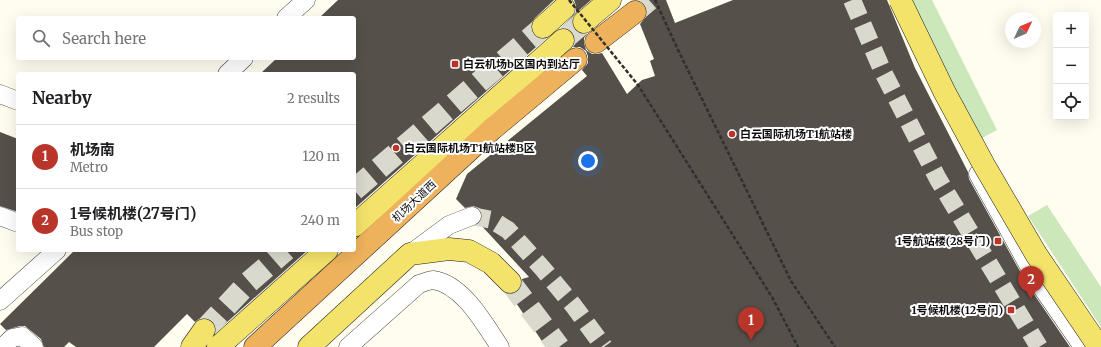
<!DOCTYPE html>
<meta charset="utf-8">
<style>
:root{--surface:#fff;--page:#f2f2f2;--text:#202124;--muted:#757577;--line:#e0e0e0;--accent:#b9352a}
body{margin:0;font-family:Merriweather,"Noto Sans SC",serif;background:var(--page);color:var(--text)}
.controls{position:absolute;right:12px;top:12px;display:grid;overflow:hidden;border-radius:4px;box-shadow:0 4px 16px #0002}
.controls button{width:36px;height:36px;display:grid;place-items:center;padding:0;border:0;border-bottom:1px solid var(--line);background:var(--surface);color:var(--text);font:20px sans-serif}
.compass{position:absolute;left:1005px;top:12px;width:36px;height:36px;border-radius:50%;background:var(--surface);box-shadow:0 4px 16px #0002;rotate:46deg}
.you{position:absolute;left:588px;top:161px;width:14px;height:14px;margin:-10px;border:3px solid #fff;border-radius:50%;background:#1a73e8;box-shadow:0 0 0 6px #1a73e833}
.badge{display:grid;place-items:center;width:26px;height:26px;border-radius:50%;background:var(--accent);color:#fff;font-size:13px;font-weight:700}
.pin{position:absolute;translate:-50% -33px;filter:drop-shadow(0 1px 2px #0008)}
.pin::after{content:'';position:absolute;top:21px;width:14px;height:12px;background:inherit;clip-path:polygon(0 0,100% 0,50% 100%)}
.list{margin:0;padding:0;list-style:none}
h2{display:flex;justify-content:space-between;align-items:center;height:52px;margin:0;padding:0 16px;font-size:17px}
h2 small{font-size:13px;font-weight:400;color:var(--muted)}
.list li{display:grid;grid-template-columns:26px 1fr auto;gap:12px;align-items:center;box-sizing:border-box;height:64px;padding:0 16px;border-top:1px solid var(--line)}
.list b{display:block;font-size:15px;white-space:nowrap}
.list p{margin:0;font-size:13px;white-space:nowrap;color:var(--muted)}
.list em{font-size:13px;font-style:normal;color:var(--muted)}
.icon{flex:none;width:22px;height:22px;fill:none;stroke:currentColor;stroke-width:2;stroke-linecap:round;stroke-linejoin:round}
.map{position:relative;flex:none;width:1101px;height:347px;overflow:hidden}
.search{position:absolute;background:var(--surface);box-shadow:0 4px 16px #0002;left:16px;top:16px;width:340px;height:44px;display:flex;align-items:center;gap:10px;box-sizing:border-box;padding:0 14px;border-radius:4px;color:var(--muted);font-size:15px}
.panel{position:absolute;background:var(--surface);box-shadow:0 4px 16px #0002;left:16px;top:72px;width:340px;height:180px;border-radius:4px}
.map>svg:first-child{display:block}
.green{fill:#cce8ba}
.building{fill:#56504a}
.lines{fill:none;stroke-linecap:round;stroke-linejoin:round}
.minor-tunnel{stroke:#dad9cd;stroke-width:18;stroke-dasharray:18 9;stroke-linecap:butt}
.major-tunnel{stroke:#dad9cd;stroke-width:22;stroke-dasharray:22 11;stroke-linecap:butt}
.highway-tunnel{stroke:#dad9cd;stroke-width:22;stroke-dasharray:22 11;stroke-linecap:butt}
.minor-casing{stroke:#414141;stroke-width:19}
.major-casing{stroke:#1f1f1f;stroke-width:23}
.highway-casing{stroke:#1f1f1f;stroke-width:23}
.minor{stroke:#fff;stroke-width:18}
.major{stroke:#f4e36a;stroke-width:22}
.highway{stroke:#efb25c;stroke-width:22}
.major-bridge-casing{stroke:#1f1f1f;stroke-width:23;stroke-linecap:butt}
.path-bridge{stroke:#303030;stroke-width:2.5;stroke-dasharray:4 2;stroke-linecap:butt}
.major-bridge{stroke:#f4e36a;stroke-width:22}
.poi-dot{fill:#b9352a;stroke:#fff;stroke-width:1.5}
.labels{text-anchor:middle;stroke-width:4;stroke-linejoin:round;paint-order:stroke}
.poi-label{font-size:11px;font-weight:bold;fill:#0e0e0e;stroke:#fff;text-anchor:start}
.street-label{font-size:11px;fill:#0e0e0e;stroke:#fff}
</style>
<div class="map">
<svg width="1101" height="347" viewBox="0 0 1101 347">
<rect width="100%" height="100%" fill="#fefdef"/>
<path class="green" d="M909,0H932L997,130L978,140Z
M1047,205L1101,287V327L1028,216Z"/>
<path class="building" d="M338,0H554L535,18L531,24V30L534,35L539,39H545L354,209V74H260L277,58H354V18H319Z
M574,0H591L576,13L572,18V25L575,30L579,34H587L584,38V43L586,50L592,54H597L602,53L627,94L642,80L655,76L650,61L654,59L640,24L646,17L647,10L645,4L637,0H666L675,23L733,0H887L915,68L968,172L969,179L1027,284L1070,347H546L510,294H514L519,291L522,286V279L529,277L479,223L482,217V212L479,208L473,206L465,208L456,199L467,174L587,76L582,70L588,63V56L586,51L580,47H573L575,44V38L573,32L567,28H561L572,17L576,12V6Z
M0,132L18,139V212L0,206Z
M75,250H308L216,332L215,325L211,320L205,318L199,319L195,322L187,314L154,347H76L69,342L64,347H44L41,339L25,326H20L6,330L0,324Z"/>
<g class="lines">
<path class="minor-tunnel" d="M852,0L883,72L938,179L1039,347
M472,216L492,220L508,230L543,269L573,305L604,347"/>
<path class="major-tunnel" d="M563,40L584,22
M354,190L543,27
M510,282L559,347
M204,330L249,282L286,250"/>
<path class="highway-tunnel" d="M635,12L649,0"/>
<defs>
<path id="minor" d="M286,18L306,0
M227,74L244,58
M0,94L18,101
M978,174L1036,279L1083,347
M0,216L18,223
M410,254L449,225L472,216
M0,301L57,250
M3,347L12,338L22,336L34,347
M348,347L419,284C423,283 429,280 433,280C463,284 485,325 500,347"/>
<path id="major" d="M584,22L610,0
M543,27L564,8
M354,226L563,40
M192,347L204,330
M218,347L327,250
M309,347L410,254L449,249L469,251L491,263L510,282"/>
<path id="highway" d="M596,42L635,12
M255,347L491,130L576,59"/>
</defs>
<use href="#minor" class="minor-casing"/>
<use href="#major" class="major-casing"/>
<use href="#highway" class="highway-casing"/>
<use href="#minor" class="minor"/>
<use href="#major" class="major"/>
<use href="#highway" class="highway"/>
<defs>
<path id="major-bridge" d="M900,0L945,93L984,165L1036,254L1099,347"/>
</defs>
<use href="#major-bridge" class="major-bridge-casing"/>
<path class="path-bridge" d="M569,0L638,85L772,297L798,347
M655,0L679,52L791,281L835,347"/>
<use href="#major-bridge" class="major-bridge"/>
</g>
<g class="poi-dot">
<rect x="451" y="60" width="8" height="8" rx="2"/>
<circle cx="732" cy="134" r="4"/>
<circle cx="396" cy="148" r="4"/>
<rect x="994" y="237" width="8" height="8" rx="2"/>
<rect x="1007" y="306" width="8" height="8" rx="2"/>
</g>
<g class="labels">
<g class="poi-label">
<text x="463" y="68">白云机场b区国内到达厅</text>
<text x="740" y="138">白云国际机场T1航站楼</text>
<text x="404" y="152">白云国际机场T1航站楼B区</text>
<text x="990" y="245" text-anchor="end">1号航站楼(28号门)</text>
<text x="1003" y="314" text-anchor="end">1号候机楼(12号门)</text>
</g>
<g class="street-label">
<text transform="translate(414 201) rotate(-43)" y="4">机场大道西</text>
</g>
</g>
</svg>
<div class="controls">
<button>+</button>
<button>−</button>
<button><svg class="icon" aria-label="locate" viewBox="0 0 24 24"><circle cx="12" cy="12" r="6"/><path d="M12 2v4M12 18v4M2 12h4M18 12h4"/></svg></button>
</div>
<svg class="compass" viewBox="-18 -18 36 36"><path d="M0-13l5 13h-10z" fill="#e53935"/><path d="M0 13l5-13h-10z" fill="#757577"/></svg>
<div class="you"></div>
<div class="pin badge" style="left:751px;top:340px">1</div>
<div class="pin badge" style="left:1031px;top:299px">2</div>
<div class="search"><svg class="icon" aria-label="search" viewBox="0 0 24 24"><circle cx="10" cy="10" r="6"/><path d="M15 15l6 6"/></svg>Search here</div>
<section class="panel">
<h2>Nearby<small>2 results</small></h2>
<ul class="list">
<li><span class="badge">1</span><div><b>机场南</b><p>Metro</p></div><em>120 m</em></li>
<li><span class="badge">2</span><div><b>1号候机楼(27号门)</b><p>Bus stop</p></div><em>240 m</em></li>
</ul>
</section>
</div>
